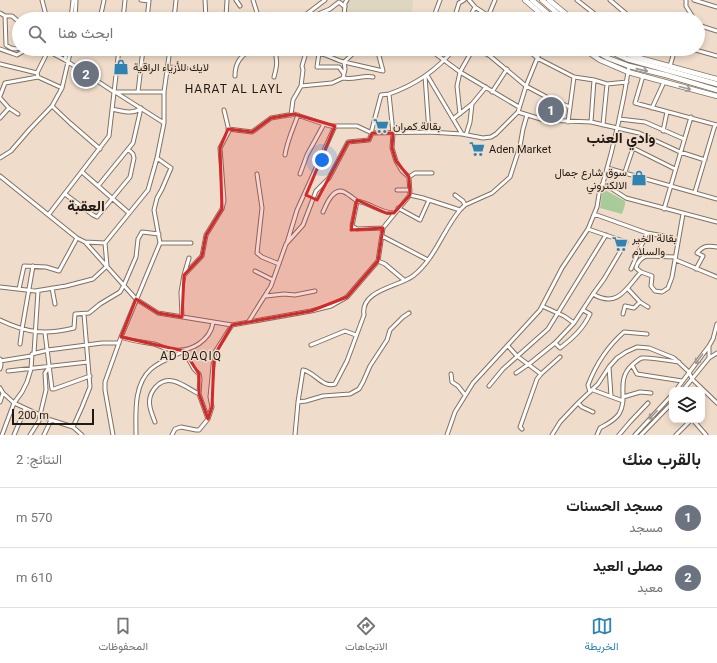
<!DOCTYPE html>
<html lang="ar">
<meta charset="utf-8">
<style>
:root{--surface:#fff;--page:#f6f6f6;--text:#202124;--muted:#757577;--line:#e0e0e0;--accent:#2f83b3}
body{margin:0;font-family:Roboto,Vazirmatn,sans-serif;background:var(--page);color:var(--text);direction:rtl}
.controls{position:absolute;right:12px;bottom:12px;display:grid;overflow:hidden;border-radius:8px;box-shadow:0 2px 6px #0003}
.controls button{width:36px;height:36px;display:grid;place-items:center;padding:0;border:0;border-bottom:1px solid var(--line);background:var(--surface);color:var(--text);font:20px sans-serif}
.scale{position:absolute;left:12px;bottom:10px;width:82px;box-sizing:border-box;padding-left:4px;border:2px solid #211a14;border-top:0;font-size:11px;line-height:14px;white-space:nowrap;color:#211a14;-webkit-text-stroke:3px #f0dcca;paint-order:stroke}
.you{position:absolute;left:322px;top:160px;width:14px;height:14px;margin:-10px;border:3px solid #fff;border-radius:50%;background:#1a73e8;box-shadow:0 0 0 6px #1a73e833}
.badge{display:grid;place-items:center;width:26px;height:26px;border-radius:50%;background:var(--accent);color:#fff;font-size:13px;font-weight:700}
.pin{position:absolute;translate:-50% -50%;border:2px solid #fff;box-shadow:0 1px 4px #0006}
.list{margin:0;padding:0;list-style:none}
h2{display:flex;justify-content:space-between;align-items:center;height:52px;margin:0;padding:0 16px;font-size:17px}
h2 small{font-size:13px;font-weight:400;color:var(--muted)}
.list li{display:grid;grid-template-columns:26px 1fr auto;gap:12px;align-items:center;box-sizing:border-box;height:60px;padding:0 16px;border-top:1px solid var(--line)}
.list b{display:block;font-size:15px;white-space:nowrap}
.list p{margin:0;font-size:13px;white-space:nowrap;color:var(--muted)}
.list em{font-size:13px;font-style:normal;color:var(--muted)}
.icon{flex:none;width:22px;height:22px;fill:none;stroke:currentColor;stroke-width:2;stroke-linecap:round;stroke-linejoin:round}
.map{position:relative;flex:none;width:717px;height:435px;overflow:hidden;direction:ltr}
.search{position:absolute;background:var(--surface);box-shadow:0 2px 6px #0003;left:12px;right:12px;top:12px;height:44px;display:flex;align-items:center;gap:10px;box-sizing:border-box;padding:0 14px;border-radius:22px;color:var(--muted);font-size:15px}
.sheet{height:172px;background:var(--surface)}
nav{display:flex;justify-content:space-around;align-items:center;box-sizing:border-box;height:56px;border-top:1px solid var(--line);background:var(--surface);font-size:11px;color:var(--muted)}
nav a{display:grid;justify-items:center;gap:2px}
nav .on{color:var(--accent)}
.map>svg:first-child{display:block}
.education{fill:#ded6c0}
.green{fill:#a8cc99}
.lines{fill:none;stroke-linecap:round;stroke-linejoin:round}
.minor-casing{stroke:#827060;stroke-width:5}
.primary-casing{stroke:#827060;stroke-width:6}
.trunk-casing{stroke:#827060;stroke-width:6}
.minor{stroke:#fff;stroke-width:3}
.primary{stroke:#fff;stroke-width:4.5}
.trunk{stroke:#fff;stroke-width:4.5}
.oneway{stroke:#9b9895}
.marked{fill:#d62828;fill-opacity:0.2;stroke:#d62828;stroke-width:3;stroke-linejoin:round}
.labels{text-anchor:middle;stroke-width:3;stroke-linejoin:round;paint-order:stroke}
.poi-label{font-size:11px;fill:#211a14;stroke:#f0dcca;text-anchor:start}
.neighbourhood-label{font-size:12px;letter-spacing:1px;fill:#211a14;stroke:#f0dcca}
.district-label{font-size:15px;font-weight:bold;fill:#211a14;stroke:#f0dcca}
</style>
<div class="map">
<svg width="717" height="435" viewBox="0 0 717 435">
<rect width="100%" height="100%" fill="#f0dcca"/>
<path class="education" d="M348,0H412L413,4L412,14L410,19H345L346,4Z"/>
<path class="green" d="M603,189L625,201V205L622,214L600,208Z"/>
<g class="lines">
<defs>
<path id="minor" d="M42,0L47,19
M104,0L101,14L123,18
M141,0L149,1L147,19
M205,0L206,19
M236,0L240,6
M253,0L259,19
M469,0L475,7L493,19
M577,0L601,19
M610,0L630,17V19
M686,0V6L694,19
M694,0L717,7
M0,13L5,16L6,45C10,48 15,50 19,48
M5,16H12L19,22
M71,19L73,0
M75,19L76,0
M123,19L125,0
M174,19L176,0
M222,19L226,17L227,0
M300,19L325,0
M307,19L330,9L339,2L345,7
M344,19L345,3L347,0
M433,19L440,0
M454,19L459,3L464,0
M469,19L475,7
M487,19L495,0
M698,25L717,31
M0,49L17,55L27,49
M44,49L65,60L114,92H164
M274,49C278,60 277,66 274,77
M321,49L319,53C328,55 335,60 344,62L358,49
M361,49C373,54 388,53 400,49
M429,49L460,72L519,107
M477,49L490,56L526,86L554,101L570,107
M527,49L537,58L574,77L594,80L591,122
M692,49L717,56
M48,51L37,73L38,77L62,88
M319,53L317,67H339L344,74L345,69L344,62L383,71L378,52
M632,56L634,49
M65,60L67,49
M0,64L37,73
M670,66L675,49
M167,67L186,68
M427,75L462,134
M235,76C235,63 240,57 251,49
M425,76L429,132
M643,76L635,103L717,125
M343,78C354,80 363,75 373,77
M594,80L607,84L627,82
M301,86L332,83L343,78L344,74
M115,92L164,123
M138,92L143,49
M492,92L507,69
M0,96L5,83L38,77
M0,98L9,108L18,114
M52,106L70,123L100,149
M652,108L664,82
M112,109C122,111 133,115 141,108
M518,112L544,120L591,122L639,133L680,152L705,160
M460,114L457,86L460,72L473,49
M291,115L293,100L301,86L303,70L302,66L307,49
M0,118L9,108
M453,119L472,104L486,87
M619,119L645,122L684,139
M568,122L574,77
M603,125L607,84
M228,129L252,132L271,118L294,114L330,126H357L372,133L429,132L462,134L483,138L491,137L496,134L518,112L526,86L541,49
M663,131L667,112
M371,133L381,95L389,94
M466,135L470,122L472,104
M285,155C287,141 293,129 298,115
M0,158L11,151L30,129L52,106L62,88L71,49
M607,168L717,199
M82,172L129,213
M625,172L633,148L675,169
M257,174L262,208L257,253L262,257L279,264
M300,174L307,155L324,124
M0,176L77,238L85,242L136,299L158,313L232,325L311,311L331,306L347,297L378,261L383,228L410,195L409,177L402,171L396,161L392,148L393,133L389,94C415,85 437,70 454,49
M409,177L415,173H432
M603,183L626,198L717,222
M98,186L133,143L141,108
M397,190H410
M695,192L715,125
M65,194L93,215L97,217L130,177L134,158L133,154L128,149
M410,195L423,198L460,210
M455,195L463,201L465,205
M357,201C370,203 381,213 394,213
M398,208L420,220L429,200
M664,209L691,117
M323,212C326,205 333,187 344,192C348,194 353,198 357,201L352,226L357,229L383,228
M49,214L109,136L119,49
M594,214L647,233L664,236
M382,236L428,260
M105,243L148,190L157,158L164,123V92L170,49
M160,243H191
M287,243L297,210L335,126
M676,260L717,277
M378,261L385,264L404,280
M631,269L647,233
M696,269L703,256L697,253C703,246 707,245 717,247
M255,271L273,280
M641,272L636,268C637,262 642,257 647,256L675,257
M184,275L189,258
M0,287L35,291L66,286L93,279L107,266L105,243L85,242
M52,288L55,304
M19,289L24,266L46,267L59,271L77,238
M593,294C618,309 627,287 641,272L652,276L651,286L655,291L662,292L668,288L672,277L683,214
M266,296L284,294L295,295L315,291
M640,302L648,307
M542,306L564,316L574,323
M623,314L625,306L634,308L640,302L628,289
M182,317L181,292L184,275L202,256L206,235L222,209L224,201L220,148L229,131L224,110
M0,320C27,333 45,335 74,328L75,314L89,313L100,304L120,292L124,285L136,257L138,239L142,232L159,234
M249,321L271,286L286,244L303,225L316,191L329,178L348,142L369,140L372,133
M45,333L52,389H54L90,376
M121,337C131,341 142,342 154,344C161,346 167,350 174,350C192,352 210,340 213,323
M555,343L560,348C573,338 583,329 590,314L583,310
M20,344L22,329L33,266
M311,345L345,331L356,335
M508,346L517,356L541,374L560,357
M709,346V358
M34,353L38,291
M0,359L1,365L0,369
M0,361L31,356
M632,365L637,374L682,381
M609,367L611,396
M8,371L88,362
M516,373L529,364L555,343L574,323L593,294L604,279L626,242L588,229
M451,374L452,382L458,386L465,395
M489,386L503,369L548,329L606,235
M0,388L3,393L14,403L51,420L73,427L82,435
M593,390L623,401
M676,390L709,346L713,339L717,324
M683,390L709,358L717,353
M590,392L588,385C596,364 607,347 624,332L647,334
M199,394L208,419
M623,397L640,392L651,393
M0,402L3,393
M298,402L306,401L323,396L350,394L359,389L363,382L370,366L387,340L390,330L403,317L409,313
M578,403L582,407L593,412
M693,420L706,435
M73,427L82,407L90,387L84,314
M522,429L520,427L537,379L541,374
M2,435L14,403L22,392L27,382L31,369L32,354L48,350L102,343H119
M14,435L25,409
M30,435L39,421L40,415L46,390L45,373L50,366
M44,435L51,420
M113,435L105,390V382L121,337L160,243L154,210L157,198L162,189L171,168L157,158
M136,435C136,414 133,385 151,369C159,362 174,356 184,351L194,369L199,374L200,378L199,394C191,390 182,383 173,381C159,378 147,393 150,407C151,412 153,417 155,422
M172,435L175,429L181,427L196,430H199L208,419L212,407L210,397L214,356L215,352L232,325
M295,435L298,402L303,370C315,372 322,388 335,384L347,361L364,315C360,290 398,287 413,276C435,259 443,230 460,210L465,205L492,193L510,177L520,146L523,129L527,115
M447,435L455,412L473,383L540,310L562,268L588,229L597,207L600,188L603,183C614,145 623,106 629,66
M552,435L560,422L578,403L598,384L609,367L617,358L626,352L637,347L649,348L674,358L689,372L692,379L717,403
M597,435L600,428C607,424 614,421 619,414C629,397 615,381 632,365C635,363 638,359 642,358C648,357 671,361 679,362
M619,435L630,422L648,403
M635,435L672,395
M641,435L672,403
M676,435L691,420"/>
<path id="primary" d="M525,0L547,19
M549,0L572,19
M584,49L600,60L628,72L717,96
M614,49L632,56L717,79"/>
<path id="trunk" d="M532,0L554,19
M542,0L564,19
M593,49L608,58L629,66L666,75L717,90
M605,49L627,59L717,84"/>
</defs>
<use href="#minor" class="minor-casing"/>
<use href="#primary" class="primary-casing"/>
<use href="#trunk" class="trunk-casing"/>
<use href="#minor" class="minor"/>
<use href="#primary" class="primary"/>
<use href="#trunk" class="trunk"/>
</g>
<defs><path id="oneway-shaft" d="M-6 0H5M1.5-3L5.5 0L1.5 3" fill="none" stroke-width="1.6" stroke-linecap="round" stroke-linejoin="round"/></defs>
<g class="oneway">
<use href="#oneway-shaft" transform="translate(642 70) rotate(13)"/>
<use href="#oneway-shaft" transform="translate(685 88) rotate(15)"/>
<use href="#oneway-shaft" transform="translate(699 359) rotate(127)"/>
<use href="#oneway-shaft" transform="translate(653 415) rotate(134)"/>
</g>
<path class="marked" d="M294,114L335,126L306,195L317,200L348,142L369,140L372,133H393L392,148L396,161L409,177L410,195L394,213H386L357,200L351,230L383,228L378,261L347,297L311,311L232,325L214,356L212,407L208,419L199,394V374L184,351L121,337L136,299L158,313L182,317L184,275L202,256L206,235L222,209L220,148L228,129L252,132L271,118Z"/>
<defs>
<symbol id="shop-bare" viewBox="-9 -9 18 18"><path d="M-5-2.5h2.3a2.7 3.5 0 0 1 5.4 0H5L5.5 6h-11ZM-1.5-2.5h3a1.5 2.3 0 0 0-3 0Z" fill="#2f83b3" stroke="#f0dcca" stroke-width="2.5" paint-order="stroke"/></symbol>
<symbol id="supermarket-bare" viewBox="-9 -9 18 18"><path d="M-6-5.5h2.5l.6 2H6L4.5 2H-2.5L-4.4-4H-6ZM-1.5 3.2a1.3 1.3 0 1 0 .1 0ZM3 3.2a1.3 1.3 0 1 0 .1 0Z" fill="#2f83b3" stroke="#f0dcca" stroke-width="2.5" paint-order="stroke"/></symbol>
</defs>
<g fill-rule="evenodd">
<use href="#shop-bare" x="110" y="56" width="22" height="22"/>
<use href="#supermarket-bare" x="370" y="115" width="22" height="22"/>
<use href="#supermarket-bare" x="466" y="138" width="22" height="22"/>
<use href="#shop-bare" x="628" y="167" width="22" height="22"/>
<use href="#supermarket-bare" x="609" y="233" width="22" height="22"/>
</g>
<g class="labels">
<g class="poi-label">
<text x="133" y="71">لايك للأزياء الراقية</text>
<text x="393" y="130">بقالة كمران</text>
<text x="489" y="153">Aden Market</text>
<text x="627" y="176" text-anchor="end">سوق شارع جمال<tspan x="627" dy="13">الالكتروني</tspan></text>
<text x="632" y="242">بقالة الخير<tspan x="632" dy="13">والسلام</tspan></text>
</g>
<g class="neighbourhood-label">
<text x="234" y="93">HARAT AL LAYL</text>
<text x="191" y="360">AD DAQIQ</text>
</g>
<g class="district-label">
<text x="621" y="143">وادي العنب</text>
<text x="86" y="211">العقبة</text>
</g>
</g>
</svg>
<div class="controls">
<button><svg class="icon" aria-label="layers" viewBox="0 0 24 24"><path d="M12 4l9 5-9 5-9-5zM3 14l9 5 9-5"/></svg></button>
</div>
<div class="scale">200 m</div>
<div class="you"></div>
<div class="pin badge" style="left:551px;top:110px;background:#6b7280">1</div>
<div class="pin badge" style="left:86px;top:74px;background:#6b7280">2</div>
<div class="search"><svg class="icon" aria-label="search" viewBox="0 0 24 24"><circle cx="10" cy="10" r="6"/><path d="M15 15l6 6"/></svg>ابحث هنا</div>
</div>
<section class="sheet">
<h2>بالقرب منك<small>النتائج: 2</small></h2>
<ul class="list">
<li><span class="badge" style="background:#6b7280">1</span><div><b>مسجد الحسنات</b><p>مسجد</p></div><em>570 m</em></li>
<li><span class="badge" style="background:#6b7280">2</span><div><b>مصلى العيد</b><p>معبد</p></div><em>610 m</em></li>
</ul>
</section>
<nav>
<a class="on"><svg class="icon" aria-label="map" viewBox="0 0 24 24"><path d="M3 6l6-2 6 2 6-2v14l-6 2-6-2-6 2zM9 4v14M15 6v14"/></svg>الخريطة</a>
<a><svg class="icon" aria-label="directions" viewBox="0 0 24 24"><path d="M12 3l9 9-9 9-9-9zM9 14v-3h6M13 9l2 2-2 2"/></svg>الاتجاهات</a>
<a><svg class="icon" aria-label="saved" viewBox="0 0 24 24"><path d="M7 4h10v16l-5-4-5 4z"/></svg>المحفوظات</a>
</nav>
